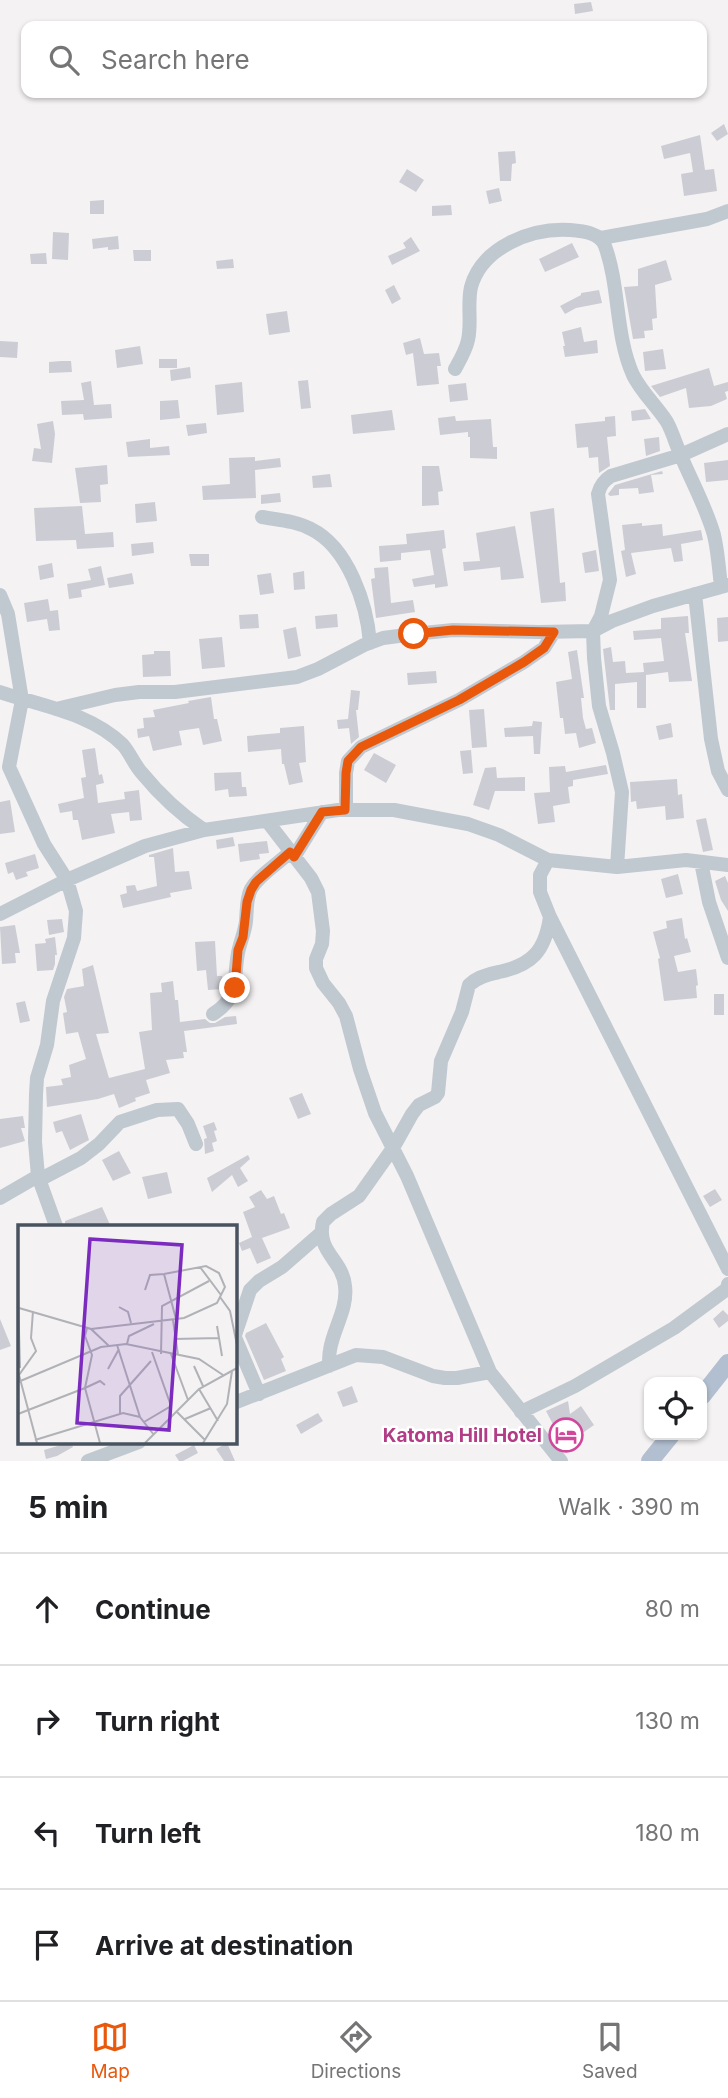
<!DOCTYPE html>
<meta charset="utf-8">
<style>
:root{--surface:#fff;--page:#f6f6f6;--text:#202124;--muted:#757577;--line:#e0e0e0;--accent:#ea580c}
body{margin:0;font-family:Inter,sans-serif;background:var(--page);color:var(--text)}
.controls{position:absolute;right:21px;bottom:21px;display:grid;overflow:hidden;border-radius:14px;box-shadow:0 2px 5px #0004}
.controls button{width:63px;height:63px;display:grid;place-items:center;padding:0;border:0;border-bottom:2px solid var(--line);background:var(--surface);color:var(--text);font:35px sans-serif}
.stop{position:absolute;width:21px;height:21px;margin:-16px;border:5px solid #ea580c;border-radius:50%;background:#fff}
.stop.end{background:#ea580c;border-color:#fff;box-shadow:0 2px 7px #0008}
.list{margin:0;padding:0;list-style:none}
h2{display:flex;justify-content:space-between;align-items:center;height:91px;margin:0;padding:0 28px;font-size:30px}
h2 small{font-size:23px;font-weight:400;color:var(--muted)}
.list li{display:grid;grid-template-columns:46px 1fr auto;gap:21px;align-items:center;box-sizing:border-box;height:112px;padding:0 28px;border-top:2px solid var(--line)}
.list b{display:block;font-size:26px;white-space:nowrap}
.list em{font-size:23px;font-style:normal;color:var(--muted)}
.icon{flex:none;width:38px;height:38px;fill:none;stroke:currentColor;stroke-width:2;stroke-linecap:round;stroke-linejoin:round}
.map{position:relative;flex:none;width:728px;height:1461px;overflow:hidden}
.search{position:absolute;background:var(--surface);box-shadow:0 2px 5px #0004;left:21px;right:21px;top:21px;height:77px;display:flex;align-items:center;gap:18px;box-sizing:border-box;padding:0 24px;border-radius:14px;color:var(--muted);font-size:26px}
.sheet{height:539px;background:var(--surface)}
nav{display:flex;justify-content:space-around;align-items:center;box-sizing:border-box;height:98px;border-top:2px solid var(--line);background:var(--surface);font-size:19px;color:var(--muted)}
nav a{display:grid;justify-items:center;gap:4px}
nav .on{color:var(--accent)}
.map>svg:first-child{display:block}
.building{fill:#cccdd4}
.lines{fill:none;stroke-linecap:round;stroke-linejoin:round}
.minor{stroke:#c0c8d0;stroke-width:14}
.major{stroke:#b2bfd0;stroke-width:18}
.route{stroke:#ea580c;stroke-width:9}
.labels{text-anchor:middle;stroke-width:5;stroke-linejoin:round;paint-order:stroke}
.hotel-label{font-size:19px;font-weight:bold;fill:#b23c85;stroke:#fff;text-anchor:end}
.inset-road{fill:none;stroke:#b0b2b7;stroke-width:2}
.view{fill:#7b2cbf;fill-opacity:0.15;stroke:#7b2cbf;stroke-width:3.5}
.inset-edge{fill:none;stroke:#49535f;stroke-width:3.5}
</style>
<div class="map">
<svg width="728" height="1461" viewBox="0 0 728 1461">
<rect width="100%" height="100%" fill="#f4f2f2"/>
<path class="building" d="M591,2L593,11L575,14L574,4Z
M724,124L728,134L717,141L711,133Z
M700,135L705,170L714,169L717,191L684,196L681,174L693,172L690,153L664,159L661,146Z
M515,151L516,163L512,164L511,181H500L498,152Z
M407,169L424,180L416,192L399,182Z
M499,188L502,201L489,204L486,191Z
M104,200V214H90V201Z
M451,205L452,215L432,216V206Z
M53,232L69,233L68,260L52,259Z
M118,236L119,249L108,250V247L93,249L92,239Z
M411,237L420,251L392,265L388,256L406,248L403,243Z
M572,243L579,257L545,272L539,259Z
M133,250H151V261H134Z
M46,253L47,264H31L30,254Z
M233,259L234,268L217,269L216,261Z
M666,260L672,280L655,285L657,318L652,319L653,330L644,331L645,338L633,339L624,287L638,286V269Z
M394,285L401,299L392,304L385,290Z
M599,290L602,303L576,308L565,314L560,306L581,295V293Z
M287,311L290,332L269,335L266,314Z
M581,327L584,342L597,340L598,353L565,357L563,346H565L562,332Z
M420,338L424,354L439,353L441,366H437L439,384L417,386L413,353L406,355L403,343Z
M0,341L18,342L17,358L0,357Z
M140,346L143,364L117,368L115,350Z
M663,349L666,369L645,371L643,352Z
M159,359H177V368H159Z
M61,361H71L72,372L49,373V362Z
M190,367L191,378L171,381L170,370Z
M709,368L714,386L728,382V391L725,392L727,399L711,406L689,408L686,388L660,397L651,386Z
M308,380L311,408L301,409L298,381Z
M91,381L94,405L111,404L112,418L84,420L83,414L62,415L61,401L84,400L81,383Z
M242,382L244,412L217,415L215,385Z
M466,383L468,400L450,402L448,385Z
M178,400L180,418L160,420V401Z
M645,409L651,419L632,421L631,411Z
M392,410L395,430L353,434L351,415Z
M455,416L456,421L491,419L493,447H497V459L470,458V437H468V432L440,435L438,418Z
M615,416L616,436L607,437L610,466L599,473L598,457L589,458L588,447L577,448L575,424L605,421V417Z
M53,421L55,434L52,463L32,461L34,448L41,449L37,424Z
M206,423L207,433L188,436L186,425Z
M659,437L660,451L646,456L644,439Z
M150,439V448L169,446L170,455L128,457L126,442Z
M255,457V461L280,458L281,467L255,470L256,498L203,500L202,486L230,484L229,458Z
M728,460V480L706,482L704,463Z
M107,465L108,484L100,485L101,502L80,503L75,468Z
M422,466H439L443,491L438,492L439,505L422,506Z
M662,471L663,474L651,475L654,492L639,494L638,488L619,489V495L610,496L608,494L615,485Z
M330,474L332,487L313,488L312,476Z
M280,493L281,502L261,504V495Z
M155,502L157,521L136,523L135,504Z
M82,506L85,534L113,532L114,547L77,549L76,540L36,541L34,508Z
M554,508L560,583L565,582L566,601L541,603L530,512Z
M642,523V526L662,524L663,536L701,530L703,540L681,544L683,561L674,562L671,548L631,553L636,574L626,577L621,551L625,550L622,525Z
M515,526L524,578L501,580L500,567L464,571L463,562L480,561L476,533Z
M444,530L446,548L442,549L448,586L435,588V584L414,587L412,579L434,575L430,550L401,553V560L380,562L379,546L407,544L406,534Z
M153,542L154,553L132,556L131,544Z
M596,550L599,571L585,573L582,553Z
M189,554H209V566H191Z
M52,563L54,577L40,580L38,566Z
M101,566L105,585L81,590L82,597L69,599L67,584L91,580L88,569Z
M388,567L391,603L413,600L415,612L376,618L371,579L375,578L374,568Z
M304,571L305,589L294,590L293,573Z
M132,573L134,584L109,588L107,578Z
M271,573L274,593L260,595L257,575Z
M48,599L50,611L58,610L60,630L49,631L47,619L27,622L24,603Z
M258,614L259,628L240,629L239,615Z
M337,614L338,627L316,629L315,616Z
M688,616L689,633H685L692,681L669,682L668,672L646,675V708H637V682L615,684V710H610L603,649L611,647L613,662L625,661L626,673L644,672L643,663L664,661L661,638L634,640L633,631L661,629V618Z
M728,617V641L718,642L717,618Z
M296,627L301,656L288,659L283,630Z
M222,637L225,667L202,669L199,639Z
M577,650L584,698H581L583,718L586,729L592,728L596,743L579,748L576,733L565,734L563,718H560L556,682L572,679L568,652Z
M154,651H170L171,676L143,677L142,655L154,654Z
M436,671L437,683L408,685L407,673Z
M351,690L360,691L358,710H356L359,737L351,744L349,728L338,729L337,720L348,719Z
M211,697L214,719H217L222,741L203,745L199,728L179,731L182,745L153,751L149,736L138,738L137,729L144,728L143,718L155,717L153,710L189,703L188,701Z
M484,709L487,747L472,748L469,710Z
M533,721L542,722L540,754H534L533,736L505,737L504,728L532,726Z
M671,723L673,737L659,740L656,726Z
M304,726L306,762L299,763L303,782L289,785L284,764H282L281,749L248,752L247,736L280,733V728Z
M95,748L99,775L102,774L104,783L96,785L98,803L125,799L124,792L139,790L142,820L130,821L129,812L111,814L115,833L82,840L78,820H73L72,811L60,813L58,804L84,798L81,778L86,777L82,750Z
M471,750L473,773L463,774L460,751Z
M374,753L396,765L386,783L364,770Z
M606,765L608,774L573,780V786L568,787L570,803L553,806L555,822L538,824L534,793L550,792L549,767L565,766L566,772Z
M496,767L497,778L525,777V791H495L489,810L473,805L485,768Z
M241,772L242,787H246L247,796L229,797L228,789L215,791L214,773Z
M677,779L678,795L682,794L684,818L666,820L665,806L637,809L636,801L631,802L630,782Z
M10,800L15,832L0,834V802Z
M706,818L713,850L703,852L696,820Z
M233,837L235,846L217,849L216,840Z
M267,841L269,853L259,854L260,859L240,862L238,844Z
M173,848L175,872L189,871L192,889L170,893L171,897L123,908L120,895L127,893L126,886L135,885L137,891L157,886L154,857H149V855Z
M35,854L39,868L26,872L28,876L16,880L13,872L8,874L5,863Z
M678,874L683,894L666,898L661,879Z
M725,876L728,883V911L721,900L715,881Z
M682,918L685,939L687,938L691,952L674,956L678,972L696,969L698,985L696,986L697,998L664,1001L658,959L660,958L653,932L667,928L666,921Z
M62,919L64,932L49,935L47,920Z
M15,925L20,953H15L16,963L2,964L0,927Z
M55,937L57,955H55V964L53,970L37,971L35,944L46,943L45,939Z
M215,941L217,976H222L223,989L208,990L206,970L197,971L195,942Z
M93,965L109,1033L96,1034L109,1078L145,1069L139,1032L152,1030L150,993L162,992L161,983L173,981L175,1000H178L180,1022L205,1019L210,1023H215L225,1017L236,1016L237,1024L184,1031L187,1052H183L184,1058L166,1060L170,1073L146,1080L150,1093L135,1098L136,1101L119,1108L114,1094L98,1099L47,1107L46,1087L63,1085L61,1079L71,1077L69,1065L86,1059L78,1032L66,1034L63,1013L67,1012L64,997L67,989L84,986L82,969Z
M714,994H724V1015H714Z
M25,1001L30,1021L20,1023L16,1003Z
M302,1093L311,1114L298,1119L289,1098Z
M81,1114L89,1140L70,1150L62,1131L56,1133L53,1122Z
M23,1116L25,1128H21L25,1141L0,1148V1119Z
M214,1122L217,1130L214,1131L217,1141L212,1143L214,1151L205,1154L204,1139L207,1138L203,1126Z
M119,1151L131,1173L113,1181L102,1160Z
M248,1155L250,1159L240,1168L248,1181L238,1187L232,1175L212,1192L207,1178Z
M167,1172L172,1193L148,1199L142,1177Z
M715,1189L722,1200L710,1207L703,1196Z
M261,1190L267,1199L274,1196L281,1214L284,1213L290,1228L262,1238L271,1258L257,1264L250,1248L242,1251L239,1243L252,1237L243,1212L255,1207L249,1197Z
M102,1207L111,1227H65V1221Z
M723,1310L728,1315V1321L719,1328L713,1319Z
M0,1319L11,1346L0,1350Z
M266,1323L284,1357L281,1359L286,1371L264,1380L245,1336L246,1333Z
M352,1386L358,1402L343,1407L337,1392Z
M568,1401L570,1414L581,1406L594,1425L574,1439L566,1426L557,1432L546,1411Z
M318,1413L323,1421L301,1434L296,1425Z
M71,1442L73,1447L57,1456L46,1459L44,1450Z
M227,1443L235,1461H224L216,1449Z
M194,1445L198,1453L183,1461H179L175,1455Z"/>
<g class="lines">
<path class="minor" d="M601,238L707,219L728,211
M455,369C460,360 466,350 468,340C472,322 467,305 471,287C482,247 531,228 569,230C582,231 600,232 605,246C620,287 615,335 633,375C642,393 656,405 667,422C673,433 676,445 681,456C692,482 706,507 714,535C718,552 719,569 721,587
M262,517C279,520 296,521 311,529C348,547 367,604 370,643
M695,594L711,739L718,771L728,790
M0,595L8,614L22,700L9,767L44,844L67,880L76,911L74,938L53,1001L47,1045L37,1078L36,1094L35,1142L38,1176L56,1226
M0,692C41,706 91,713 123,745C130,753 134,764 141,772C159,794 180,814 204,830
M56,709L115,695L139,692H175L297,677L318,669L364,645L383,638L414,634L453,630L539,632L593,631L612,621L653,606L728,585
M346,810V773L348,761L361,747L459,700L524,662L544,648L554,632
M267,821L311,878L318,892L323,931L322,944L316,959V968L323,983L339,1003L346,1016L360,1069L375,1113L407,1176L490,1372L561,1461
M294,857L322,812
M548,860L540,875V892L550,917L728,1269
M701,862L709,902L728,958
M617,867L622,792L613,753L599,706L594,658L593,631L601,616L610,580L598,494C600,486 603,481 611,476L681,455L728,434
M0,914L67,880L145,846L204,830L338,810H394L468,824L499,835L548,860L617,867L686,860L728,865
M213,1014C240,997 233,980 238,953C240,942 245,932 246,921C247,911 246,899 251,889C259,875 278,864 290,852
M39,1180L81,1158L99,1144L120,1122L157,1110L178,1109L188,1124L196,1144
M0,1198L38,1176
M234,1335L259,1394
M235,1335L250,1290L259,1281L282,1267L321,1233
M329,1366C329,1361 329,1355 330,1350C333,1329 348,1309 345,1286C343,1260 316,1252 323,1222L331,1214L359,1196L393,1148L412,1114L419,1105L435,1097L438,1093L441,1061L462,1012L469,985C477,977 488,974 499,972C532,965 545,951 550,917
M234,1403L356,1355L383,1357L433,1376L445,1378H457L490,1372
M521,1412L575,1386L674,1328L727,1289L728,1284
M88,1461L139,1442"/>
<path class="major" d="M702,1396L728,1363
M650,1461L671,1435"/>
</g>
<g class="lines">
<path class="route" d="M235,988L238,950L243,937L247,902L251,890L256,882L290,852L294,857L322,812L345,810L346,773L348,761L361,747L459,700L524,662L544,648L554,632L453,630L414,634"/>
</g>
<defs>
<symbol id="hotel-ring" viewBox="-11 -11 22 22"><circle r="9.5" fill="#fff" stroke="#d1479c" stroke-width="1.5"/><path d="M-6-4.5h1.5V1H6V5H4.5V3h-9V5H-6ZM-4 0a1.8 1.8 0 1 1 3.6 0ZM.5 0V-2.5h3Q6-2.5 6 0Z" fill="#d1479c"/></symbol>
</defs>
<g fill-rule="evenodd">
<use href="#hotel-ring" x="547" y="1416" width="38" height="38"/>
</g>
<g class="labels">
<g class="hotel-label">
<text x="542" y="1442">Katoma Hill Hotel</text>
</g>
</g>
<g transform="translate(18 1225)">
<rect width="219" height="219" fill="#f4f2f2"/>
<path class="inset-road" d="M182,42L203,70M127,65L132,50L146,49L158,94M0,68L2,143M202,72L212,86L219,120M101,82L110,87L113,98M1,83L73,104L91,121M15,86L13,113L18,126L1,150L19,218M155,95L160,130M199,101L204,131M69,103L67,111L74,130L67,163L82,218M73,104L166,93L199,78L207,62L201,48L188,41L146,49M156,114L201,113M109,119L111,111L136,99M99,120L122,192L136,210M143,129L144,81L191,56M153,129L170,175M176,141L185,161M90,144L101,124M0,157L83,122L108,119L181,134L205,150M67,163L82,156L87,160M181,164L200,196M158,186L187,215M0,189L67,163M102,189V171L133,136M167,194L193,183M126,197L153,181L134,127M17,215L105,188L122,192M127,218L181,164L219,143M185,218L209,179L214,146"/>
<path class="view" d="M72,14L164,20L151,205L59,198Z"/>
<rect width="219" height="219" class="inset-edge"/>
</g>
</svg>
<div class="controls">
<button><svg class="icon" aria-label="locate" viewBox="0 0 24 24"><circle cx="12" cy="12" r="6"/><path d="M12 2v4M12 18v4M2 12h4M18 12h4"/></svg></button>
</div>
<div class="stop" style="left:414px;top:634px"></div>
<div class="stop end" style="left:235px;top:988px"></div>
<div class="search"><svg class="icon" aria-label="search" viewBox="0 0 24 24"><circle cx="10" cy="10" r="6"/><path d="M15 15l6 6"/></svg>Search here</div>
</div>
<section class="sheet">
<h2>5 min<small>Walk · 390 m</small></h2>
<ul class="list">
<li><svg class="icon" aria-label="ahead" viewBox="0 0 24 24"><path d="M12 20V5M6 11l6-6 6 6"/></svg><div><b>Continue</b></div><em>80 m</em></li>
<li><svg class="icon" aria-label="right" viewBox="0 0 24 24"><path d="M7 20v-9h11M14 6l5 5-5 5"/></svg><div><b>Turn right</b></div><em>130 m</em></li>
<li><svg class="icon" aria-label="left" viewBox="0 0 24 24"><path d="M17 20v-9H6M10 6l-5 5 5 5"/></svg><div><b>Turn left</b></div><em>180 m</em></li>
<li><svg class="icon" aria-label="arrive" viewBox="0 0 24 24"><path d="M6 21V4h12l-3 4 3 4H6"/></svg><div><b>Arrive at destination</b></div></li>
</ul>
</section>
<nav>
<a class="on"><svg class="icon" aria-label="map" viewBox="0 0 24 24"><path d="M3 6l6-2 6 2 6-2v14l-6 2-6-2-6 2zM9 4v14M15 6v14"/></svg>Map</a>
<a><svg class="icon" aria-label="directions" viewBox="0 0 24 24"><path d="M12 3l9 9-9 9-9-9zM9 14v-3h6M13 9l2 2-2 2"/></svg>Directions</a>
<a><svg class="icon" aria-label="saved" viewBox="0 0 24 24"><path d="M7 4h10v16l-5-4-5 4z"/></svg>Saved</a>
</nav>
